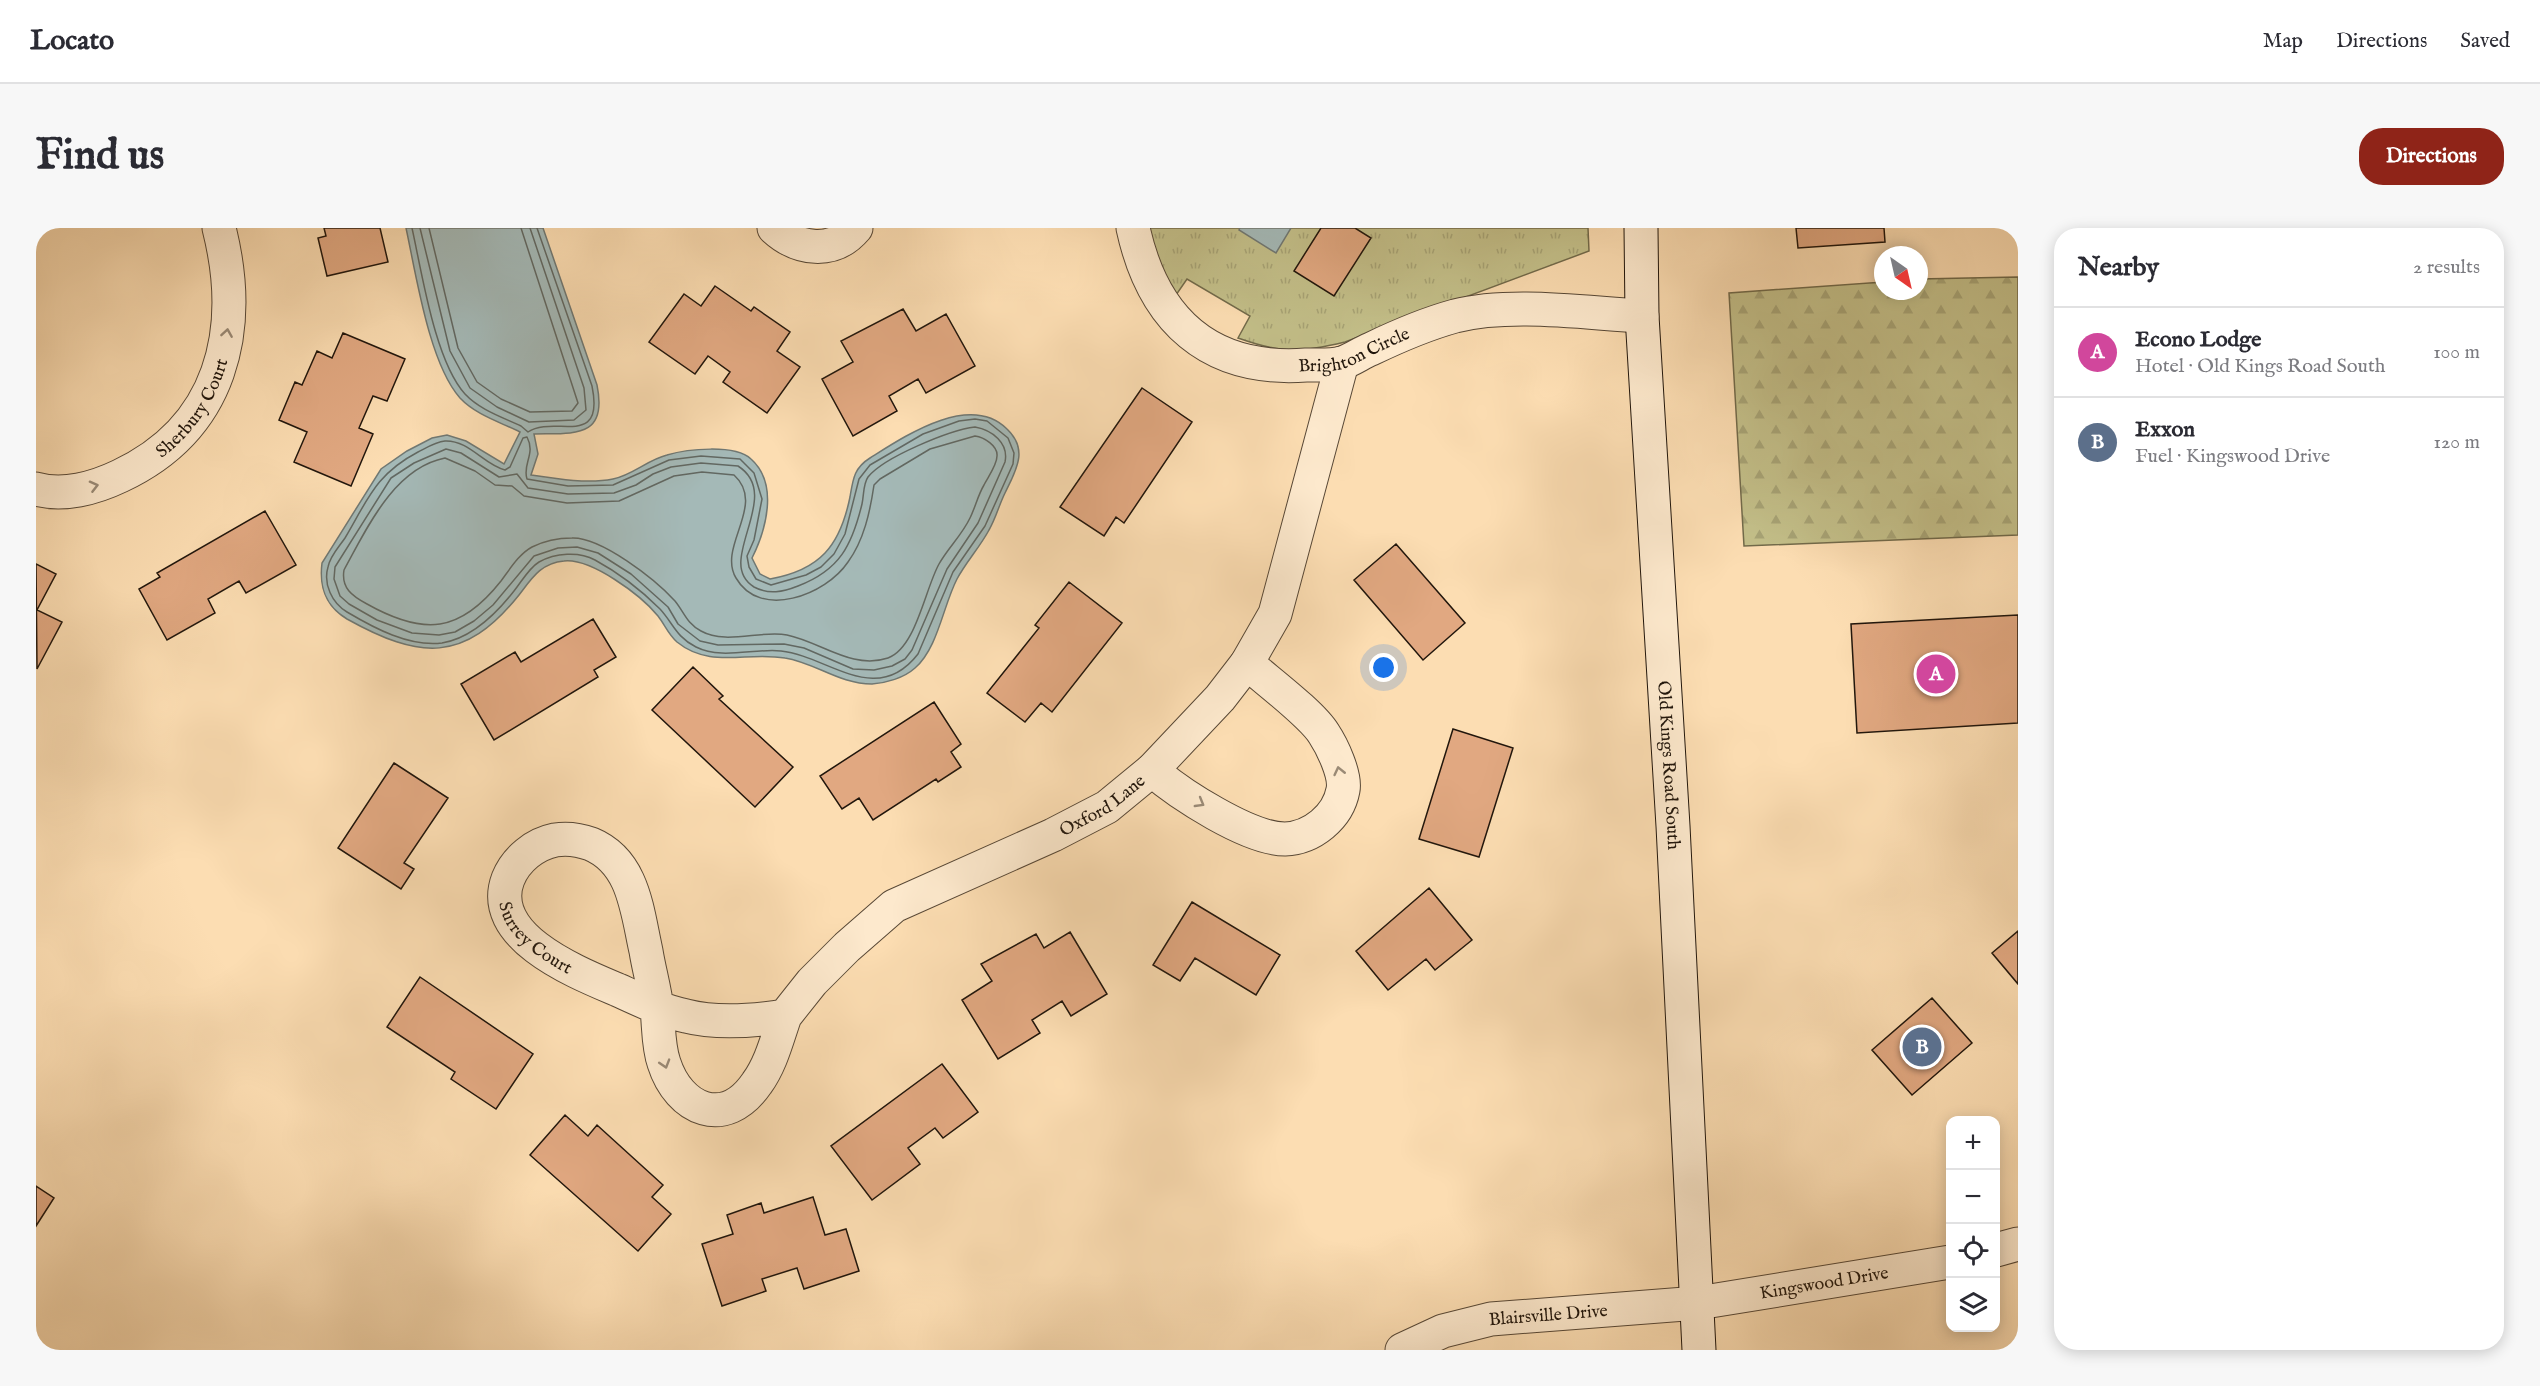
<!DOCTYPE html>
<meta charset="utf-8">
<style>
:root{--surface:#fff;--page:#f7f7f7;--text:#2b2b33;--muted:#7c7c81;--line:#e1e1e2;--accent:#8f2418}
body{margin:0;font-family:"IM FELL English",serif;background:var(--page);color:var(--text)}
.controls{position:absolute;right:18px;bottom:18px;display:grid;overflow:hidden;border-radius:12px;box-shadow:0 3px 15px #0003}
.controls button{width:54px;height:54px;display:grid;place-items:center;padding:0;border:0;border-bottom:2px solid var(--line);background:var(--surface);color:var(--text);font:30px sans-serif}
.compass{position:absolute;left:1838px;top:18px;width:54px;height:54px;border-radius:50%;background:var(--surface);box-shadow:0 3px 15px #0003;rotate:146deg}
.you{position:absolute;left:1348px;top:440px;width:21px;height:21px;margin:-15px;border:4px solid #fff;border-radius:50%;background:#1a73e8;box-shadow:0 0 0 9px #1a73e833}
.badge{display:grid;place-items:center;width:39px;height:39px;border-radius:50%;background:var(--accent);color:#fff;font-size:20px;font-weight:700}
.pin{position:absolute;translate:-50% -50%;border:3px solid #fff;box-shadow:0 2px 6px #0006}
.list{margin:0;padding:0;list-style:none}
h2{display:flex;justify-content:space-between;align-items:center;height:78px;margin:0;padding:0 24px;font-size:26px}
h2 small{font-size:20px;font-weight:400;color:var(--muted)}
.list li{display:grid;grid-template-columns:39px 1fr auto;gap:18px;align-items:center;box-sizing:border-box;height:90px;padding:0 24px;border-top:2px solid var(--line)}
.list b{display:block;font-size:22px;white-space:nowrap}
.list p{margin:0;font-size:20px;white-space:nowrap;color:var(--muted)}
.list em{font-size:20px;font-style:normal;color:var(--muted)}
.icon{flex:none;width:33px;height:33px;fill:none;stroke:currentColor;stroke-width:2;stroke-linecap:round;stroke-linejoin:round}
.map{position:relative;flex:none;width:1982px;height:1122px;overflow:hidden;border-radius:24px}
header{display:flex;align-items:center;gap:36px;box-sizing:border-box;height:84px;padding:0 30px;background:var(--surface);border-bottom:2px solid var(--line)}
header strong{font-size:28px}
nav{display:flex;gap:33px;margin-inline-start:auto;font-size:21px}
.intro{display:flex;align-items:center;justify-content:space-between;box-sizing:border-box;height:144px;padding:0 36px}
h1{margin:0;font-size:42px}
.button{padding:15px 27px;border-radius:24px;background:var(--accent);color:#fff;font-size:21px;font-weight:700}
main{display:flex;gap:36px;padding:0 36px}
aside{flex:1;background:var(--surface);border-radius:24px;box-shadow:0 3px 15px #0003}
.map>svg:first-child{display:block}
.grass{fill:url(#grass-tufts);stroke:#726a4a;stroke-width:1.5}
.forest{fill:url(#forest-firs);stroke:#726a4a;stroke-width:1.5}
.water{fill:#a4b9b7;stroke:#707873;stroke-width:1.5}
.lines{fill:none;stroke-linecap:round;stroke-linejoin:round}
.shore{stroke:#626862;stroke-width:1.5}
.building{fill:#e1a881;stroke:#21160c;stroke-width:1.5}
.street-casing{stroke:#584836;stroke-width:35}
.secondary-casing{stroke:#21160c;stroke-width:35}
.street{stroke:#fde9cd;stroke-width:33}
.secondary{stroke:#fde9cd;stroke-width:33}
.oneway{stroke:#9a8a76}
.labels{text-anchor:middle;stroke-width:6;stroke-linejoin:round;paint-order:stroke}
.street-label{font-size:18px;fill:#21160c;stroke:#fde9cd}
</style>
<header>
<strong>Locato</strong>
<nav><a>Map</a><a>Directions</a><a>Saved</a></nav>
</header>
<div class="intro"><h1>Find us</h1><a class="button">Directions</a></div>
<main>
<div class="map">
<svg width="1982" height="1122" viewBox="0 0 1982 1122">
<defs>
<pattern id="grass-tufts" width="24" height="20" patternUnits="userSpaceOnUse" patternTransform="scale(1.5)"><rect width="24" height="20" fill="#c3bf89"/><path d="M3 7l-1-3M5 7V3M7 7l1-3M15 17l-1-3M17 17v-4M19 17l1-3" fill="none" stroke="#a7a375"/></pattern>
<pattern id="forest-firs" width="22" height="20" patternUnits="userSpaceOnUse" patternTransform="scale(1.5)"><rect width="22" height="20" fill="#c3bf89"/><path d="M5 1l3.5 6h-7zM16 11l3.5 6h-7z" fill="#a7a375"/></pattern>
</defs>
<rect width="100%" height="100%" fill="#fcddb2"/>
<filter id="stains"><feTurbulence type="fractalNoise" baseFrequency=".00333" numOctaves="4"/><feColorMatrix values="0 0 0 0 .2 0 0 0 0 .09 0 0 0 0 .02 0 0 0 .5 -.17"/></filter>
<radialGradient id="worn" r=".72"><stop offset=".6" stop-color="#630" stop-opacity="0"/><stop offset="1" stop-color="#630" stop-opacity=".3"/></radialGradient>
<path class="grass" d="M1111,0H1552L1553,23L1309,114C1263,125 1247,126 1202,110L1214,88L1151,51L1138,70Z"/>
<path class="forest" d="M1982,49V307L1708,318L1693,65L1847,54V63H1883V51Z"/>
<path class="water" d="M370,0H507L561,157C572,211 538,205 498,206L502,226L495,247C521,251 552,256 577,251C597,247 611,232 631,227C651,221 699,216 715,231C743,256 730,302 716,330L724,346L734,351C784,342 804,318 814,269C817,251 818,240 834,230C869,208 934,164 971,201C993,222 980,242 969,265C963,277 960,290 953,302C944,319 930,334 921,351C907,378 902,420 879,440C868,450 850,455 836,456C803,456 780,435 749,430C711,423 674,441 641,414C632,406 629,397 622,388C605,367 555,330 528,333C505,335 496,350 483,367C428,436 383,431 311,391C289,378 283,359 286,335L345,241L371,223L396,210L411,207L430,213L468,236L484,204C464,194 440,187 424,170C393,135 380,46 370,0Z
M1204,0H1255L1240,25L1203,2Z"/>
<g class="lines">
<path class="shore" d="M376,0C386,45 399,133 429,166C444,182 466,189 485,198L492,204C518,186 569,222 556,158L501,0
M384,0L414,123L434,160L461,179L493,194L538,192L550,182L548,160L494,0
M393,0L422,120L441,154L465,171L494,184L536,183L542,175L485,0
M939,191L951,193L972,210L978,225L977,236L949,298L917,344L882,426C840,480 792,428 745,423C718,420 686,432 660,419C640,409 637,395 624,381C605,362 583,345 559,332C543,323 519,325 503,334C493,340 486,353 478,363C460,386 436,410 406,415C373,419 338,400 311,384C296,375 287,356 292,339C294,328 303,319 309,310C332,271 340,246 382,224C390,220 399,214 409,213C433,212 448,237 469,242L474,239L487,210L491,209C500,226 486,236 491,251L532,258L577,257L633,232L665,228L704,231L718,245L726,271L718,312L711,328L713,339L720,351L735,357L770,347L785,339L798,326L809,306L823,251L834,237L887,206L923,193Z
M939,199C956,202 973,215 969,234L942,295L911,341L876,422L869,431L856,438L838,442L817,441L768,420L748,416L682,417L664,413L642,396L632,379L595,346L562,325L541,319L522,320L498,328L457,377L438,393L419,404L403,407L376,405L341,392L313,376L304,368L298,351L299,339L355,250L378,235L410,221L425,225L463,249L481,246L492,260L532,266L578,265L600,257L617,246L635,239L665,235L702,238C749,268 677,334 718,359C733,367 747,364 762,358C804,342 816,317 826,276C828,267 827,256 832,249C848,229 914,202 939,199Z
M939,208C948,209 962,218 961,228C961,237 952,249 948,257C942,267 939,280 934,290C926,307 912,320 903,336C889,361 880,420 852,430C816,442 785,414 751,407C724,402 690,417 665,403C651,396 648,384 639,373C619,351 565,309 536,310C522,310 508,313 496,319C483,326 474,341 465,353C424,405 388,408 331,376C316,368 305,360 308,342C331,300 358,240 409,230L439,243L459,257L476,258L488,268L531,275L583,273L638,248L666,244L698,247C731,277 681,318 700,350C724,392 790,367 812,334C828,312 834,284 838,257L844,251L894,221Z"/>
</g>
<path class="building" d="M288,0H344L352,34L291,48L282,10L290,8Z
M1285,0H1319L1335,10L1298,68L1258,43Z
M1760,0H1848L1849,14L1762,20Z
M679,58L715,83L718,79L754,104L741,123L764,139L731,185L687,154L694,144L672,128L659,146L613,114L648,66L665,78Z
M867,81L880,103L910,86L939,138L890,165L882,151L853,168L861,183L817,208L786,151L817,134L805,113Z
M307,105L369,131L351,173L337,168L323,200L337,206L315,258L258,234L271,204L243,192L259,154L266,157L281,123L296,130Z
M1106,160L1156,194L1088,295L1080,289L1068,308L1024,279Z
M229,283L260,337L210,365L203,353L172,371L179,385L131,412L103,361L124,349L121,345Z
M1360,316L1429,395L1387,432L1318,352Z
M0,336L20,346L1,382L26,394L1,441Z
M1033,354L1086,395L1016,484L1005,475L989,494L951,465L1003,400L999,397Z
M1982,387V495L1821,505L1815,396Z
M557,391L580,429L558,442L562,449L458,512L425,456L479,424L485,434Z
M657,439L687,468L683,471L757,539L719,579L616,482Z
M898,474L925,516L915,524L925,539L902,554L900,551L837,592L823,570L806,581L784,548Z
M1417,501L1477,520L1443,629L1383,611Z
M358,535L412,570L368,635L378,641L365,661L302,620Z
M1393,660L1436,712L1399,742L1390,731L1352,762L1320,723Z
M1156,674L1244,727L1220,767L1159,730L1144,753L1117,737Z
M1982,703V756L1956,725Z
M1034,704L1071,766L1035,788L1026,773L996,792L1004,805L962,831L926,772L956,753L945,736L1000,706L1008,720Z
M384,749L497,826L460,881L415,851L419,844L351,799Z
M1896,770L1936,815L1876,867L1836,822Z
M906,836L942,884L907,910L899,900L872,920L884,936L836,972L795,918Z
M529,887L552,908L561,897L627,957L616,969L635,986L602,1023L494,927Z
M0,958L18,970L0,998Z
M777,969L789,1007L810,1001L823,1043L768,1061L761,1040L726,1051L730,1063L686,1078L666,1016L697,1006L691,987L725,975L728,985Z"/>
<g class="lines">
<defs>
<g id="street">
<path d="M738,0C762,22 797,27 820,0"/>
<path id="s1" d="M1097,0C1117,92 1173,144 1270,137C1281,137 1295,138 1306,135C1316,132 1325,125 1335,121C1362,108 1390,96 1419,88C1475,74 1549,85 1606,88"/>
<path id="s2" d="M0,261C27,269 59,260 84,248C186,200 209,103 183,0"/>
<path d="M1116,542C1143,566 1213,611 1249,611C1276,610 1302,589 1307,562C1310,547 1296,518 1288,506C1276,486 1230,452 1211,435"/>
<path id="s3" d="M749,788C741,811 735,836 721,855C689,902 643,882 628,835C622,818 623,799 621,781C619,762 613,742 610,723C601,683 598,634 555,616C544,612 531,610 519,612C499,616 480,631 472,651C450,709 542,745 582,762C604,772 626,783 650,788C681,796 717,793 749,788L776,754L811,719L858,678L1017,607L1071,579L1116,542L1184,470L1211,435L1239,386L1306,135"/>
<path d="M1960,1022L1982,1016"/>
<path id="s4" d="M1366,1122L1407,1103L1455,1091L1662,1075L1914,1034"/>
</g>
<g id="secondary">
<path id="s5" d="M1605,0L1606,88L1637,598L1663,1122"/>
</g>
</defs>
<use href="#street" class="street-casing"/>
<use href="#secondary" class="secondary-casing"/>
<use href="#street" class="street"/>
<use href="#secondary" class="secondary"/>
</g>
<defs><path id="oneway-chevron" d="M-2-3.5L2.5 0L-2 3.5" fill="none" stroke-width="1.6" stroke-linecap="round" stroke-linejoin="round" transform="scale(1.5)"/></defs>
<g class="oneway">
<use href="#oneway-chevron" transform="translate(191 105) rotate(-81)"/>
<use href="#oneway-chevron" transform="translate(58 258) rotate(-14)"/>
<use href="#oneway-chevron" transform="translate(1303 543) rotate(-103)"/>
<use href="#oneway-chevron" transform="translate(1164 575) rotate(30)"/>
<use href="#oneway-chevron" transform="translate(629 836) rotate(73)"/>
</g>
<g class="labels">
<g class="street-label">
<text dy="6" stroke="none"><textPath href="#s1" startOffset="296">Brighton Circle</textPath></text>
<text dy="6" stroke="none"><textPath href="#s2" startOffset="189">Sherbury Court</textPath></text>
<text dy="6" stroke="none"><textPath href="#s5" startOffset="538">Old Kings Road South</textPath></text>
<text dy="6" stroke="none"><textPath href="#s3" startOffset="1270">Oxford Lane</textPath></text>
<text dy="6" stroke="none"><textPath href="#s3" startOffset="610">Surrey Court</textPath></text>
<text dy="6" stroke="none"><textPath href="#s4" startOffset="430">Kingswood Drive</textPath></text>
<text dy="6" stroke="none"><textPath href="#s4" startOffset="152">Blairsville Drive</textPath></text>
</g>
</g>
<rect width="100%" height="100%" filter="url(#stains)"/>
<rect width="100%" height="100%" fill="url(#worn)"/>
</svg>
<div class="controls">
<button>+</button>
<button>−</button>
<button><svg class="icon" aria-label="locate" viewBox="0 0 24 24"><circle cx="12" cy="12" r="6"/><path d="M12 2v4M12 18v4M2 12h4M18 12h4"/></svg></button>
<button><svg class="icon" aria-label="layers" viewBox="0 0 24 24"><path d="M12 4l9 5-9 5-9-5zM3 14l9 5 9-5"/></svg></button>
</div>
<svg class="compass" viewBox="-18 -18 36 36"><path d="M0-13l5 13h-10z" fill="#e53935"/><path d="M0 13l5-13h-10z" fill="#7c7c81"/></svg>
<div class="you"></div>
<div class="pin badge" style="left:1900px;top:446px;background:#d1479c">A</div>
<div class="pin badge" style="left:1886px;top:819px;background:#5c6f8a">B</div>
</div>
<aside>
<h2>Nearby<small>2 results</small></h2>
<ul class="list">
<li><span class="badge" style="background:#d1479c">A</span><div><b>Econo Lodge</b><p>Hotel · Old Kings Road South</p></div><em>100 m</em></li>
<li><span class="badge" style="background:#5c6f8a">B</span><div><b>Exxon</b><p>Fuel · Kingswood Drive</p></div><em>120 m</em></li>
</ul>
</aside>
</main>
